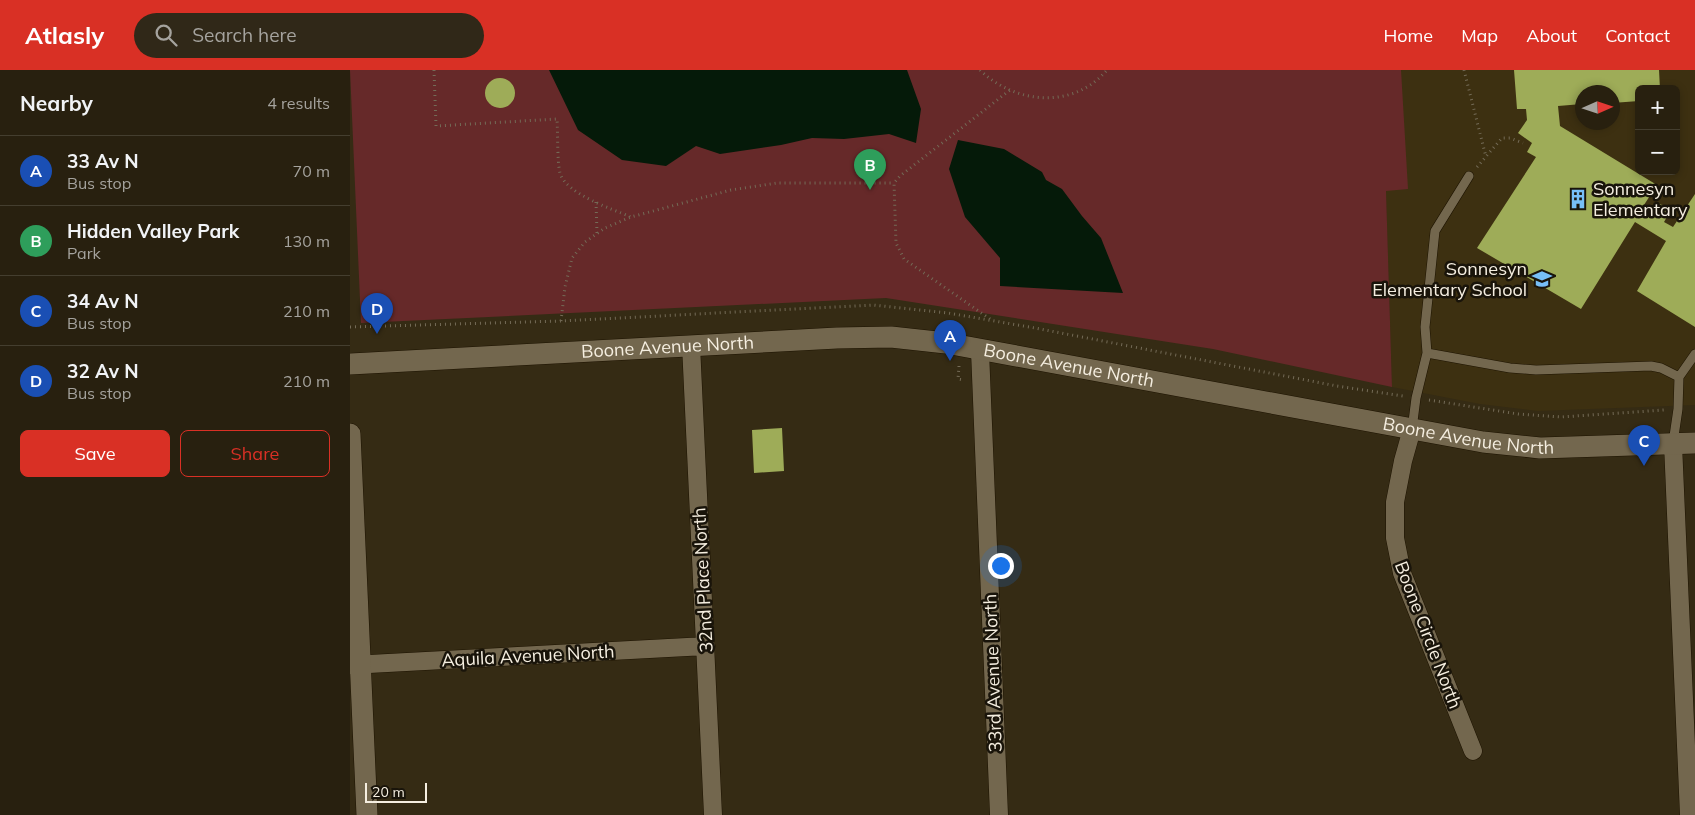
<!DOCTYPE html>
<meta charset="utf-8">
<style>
:root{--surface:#28200f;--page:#302818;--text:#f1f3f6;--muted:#a5a39e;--line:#443e2f;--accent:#d93025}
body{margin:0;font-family:Mulish,sans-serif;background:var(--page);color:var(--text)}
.controls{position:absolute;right:15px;top:15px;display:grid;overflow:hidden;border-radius:8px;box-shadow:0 2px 8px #0003}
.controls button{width:45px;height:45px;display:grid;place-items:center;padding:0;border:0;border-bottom:1px solid var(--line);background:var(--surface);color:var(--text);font:25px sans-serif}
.compass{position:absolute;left:1225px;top:15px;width:45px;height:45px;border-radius:50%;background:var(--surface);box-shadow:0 2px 8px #0003;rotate:87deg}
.scale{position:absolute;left:15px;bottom:12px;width:62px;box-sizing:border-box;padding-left:5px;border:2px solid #f5eee0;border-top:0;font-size:14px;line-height:18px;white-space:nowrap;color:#f5eee0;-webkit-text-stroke:4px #19140a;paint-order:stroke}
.you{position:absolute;left:650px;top:495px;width:18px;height:18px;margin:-12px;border:4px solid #fff;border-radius:50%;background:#1a73e8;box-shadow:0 0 0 8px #1a73e833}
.badge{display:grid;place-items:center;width:32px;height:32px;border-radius:50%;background:var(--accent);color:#fff;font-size:16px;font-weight:700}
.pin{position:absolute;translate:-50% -41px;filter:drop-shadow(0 1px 2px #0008)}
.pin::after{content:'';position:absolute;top:26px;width:18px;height:15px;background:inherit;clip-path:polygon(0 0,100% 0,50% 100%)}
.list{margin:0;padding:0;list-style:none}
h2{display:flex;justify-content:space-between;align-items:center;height:65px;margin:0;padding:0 20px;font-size:21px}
h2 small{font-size:16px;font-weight:400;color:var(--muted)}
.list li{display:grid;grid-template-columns:32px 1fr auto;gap:15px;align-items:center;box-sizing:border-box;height:70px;padding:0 20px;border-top:1px solid var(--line)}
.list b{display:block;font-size:19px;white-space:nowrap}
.list p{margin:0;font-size:16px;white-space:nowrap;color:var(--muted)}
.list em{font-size:16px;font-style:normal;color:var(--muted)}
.actions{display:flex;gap:10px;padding:15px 20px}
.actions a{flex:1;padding:11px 0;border:1px solid var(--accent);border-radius:8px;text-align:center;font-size:18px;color:var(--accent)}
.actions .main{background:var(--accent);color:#fff}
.icon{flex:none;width:28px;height:28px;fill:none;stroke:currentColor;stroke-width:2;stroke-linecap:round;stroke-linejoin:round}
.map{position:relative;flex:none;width:1345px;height:745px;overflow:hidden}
header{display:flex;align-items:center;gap:30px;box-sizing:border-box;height:70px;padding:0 25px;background:var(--accent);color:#fff}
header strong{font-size:24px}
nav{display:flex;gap:28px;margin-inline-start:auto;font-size:18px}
.search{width:350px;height:45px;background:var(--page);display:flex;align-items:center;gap:12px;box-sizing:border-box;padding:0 18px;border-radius:28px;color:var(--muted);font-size:19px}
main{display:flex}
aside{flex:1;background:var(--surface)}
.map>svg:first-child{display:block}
.built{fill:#3d3011;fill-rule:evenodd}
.green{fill:#662929}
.water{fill:#051a09}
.building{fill:#9eac58}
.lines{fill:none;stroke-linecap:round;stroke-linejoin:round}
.service-casing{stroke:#1d1300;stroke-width:10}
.minor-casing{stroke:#1d1300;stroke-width:19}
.tertiary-casing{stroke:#1d1300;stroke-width:22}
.path{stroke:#746b57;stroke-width:3;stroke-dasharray:1 4;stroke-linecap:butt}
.service{stroke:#73674e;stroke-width:9}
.minor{stroke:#73674e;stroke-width:18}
.tertiary{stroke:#73674e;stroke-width:21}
.labels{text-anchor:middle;stroke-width:5;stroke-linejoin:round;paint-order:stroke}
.poi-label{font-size:18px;fill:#f5eee0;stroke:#19140a;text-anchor:start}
.street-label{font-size:18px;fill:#f5eee0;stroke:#19140a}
</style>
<header>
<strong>Atlasly</strong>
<div class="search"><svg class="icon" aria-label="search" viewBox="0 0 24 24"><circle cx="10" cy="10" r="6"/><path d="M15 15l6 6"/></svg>Search here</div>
<nav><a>Home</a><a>Map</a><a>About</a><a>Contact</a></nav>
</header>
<main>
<aside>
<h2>Nearby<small>4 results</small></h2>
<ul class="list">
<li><span class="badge" style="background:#1a4fb4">A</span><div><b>33 Av N</b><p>Bus stop</p></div><em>70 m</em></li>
<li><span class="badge" style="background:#2e9e5b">B</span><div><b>Hidden Valley Park</b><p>Park</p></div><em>130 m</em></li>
<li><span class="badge" style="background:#1a4fb4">C</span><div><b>34 Av N</b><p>Bus stop</p></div><em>210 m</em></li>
<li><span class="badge" style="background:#1a4fb4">D</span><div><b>32 Av N</b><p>Bus stop</p></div><em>210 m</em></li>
</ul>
<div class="actions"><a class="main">Save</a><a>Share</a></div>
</aside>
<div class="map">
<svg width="1345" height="745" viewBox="0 0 1345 745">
<rect width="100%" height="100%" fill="#352b14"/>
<path class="built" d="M1032,0H1345V335L1188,341L1130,334L1042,317ZM1289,19H1326V101H1289ZM1232,22H1262V52H1232Z"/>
<path class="green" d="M0,0H1051L1058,119L1036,121L1042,317L863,279L536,228L11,253Z"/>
<path class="water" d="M199,0H557L571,39L566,73L539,64L494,69L462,68L431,75L370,84L346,76L316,96L272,90L228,60Z
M608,70L654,79L692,102L696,110L712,119L732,146L751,168L773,223L650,216V188L615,147L599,99Z"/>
<path class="building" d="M1164,0H1309L1310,19H1289V31L1262,33V22H1232V34L1208,36L1210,56L1307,115L1292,138L1303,145L1310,134L1321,140L1314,152L1323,157L1345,124V257L1287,221L1316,171L1285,152L1231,239L1127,178L1186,87L1177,82L1182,73L1168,63L1177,50L1176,39H1167Z
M135 23a15 15 0 1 1 30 0a15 15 0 1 1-30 0Z
M432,358L434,401L404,403L402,360Z"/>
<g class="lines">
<defs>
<path id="service" d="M1077,283L1075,257L1085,161L1119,106
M1062,359L1066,328L1077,283L1160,298L1186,300L1301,296L1311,298L1329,307
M1323,373L1328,339L1329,307L1345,284"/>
<path id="minor" d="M341,275L363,745
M630,281L649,745
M1062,359L1053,391L1045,432V468L1052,503L1123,681
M1323,374L1339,745
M0,595L356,576"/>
<g id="tertiary">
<path id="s1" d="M0,294L487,268L541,267L596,273L1133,372L1190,378L1345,373"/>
<path d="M0,364L17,745"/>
</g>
</defs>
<use href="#service" class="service-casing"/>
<use href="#minor" class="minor-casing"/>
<use href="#tertiary" class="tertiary-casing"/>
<path class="path" d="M84,0L86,56L207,49C208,63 207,91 210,103C216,124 262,139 281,147
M630,0C665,34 723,40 757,0
M1114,0L1136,87
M1127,97L1152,68H1160L1173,73
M246,132L247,163
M640,249L554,189L546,173L544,113L550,106L660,20
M211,251L215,217L222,188L235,172L255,158L281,147L381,120L427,113H544
M0,257L211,251L523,235L598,243L685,258L987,316L1053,326
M609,296L608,309L613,310
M1079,330L1168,344L1211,347L1314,340"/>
<use href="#service" class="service"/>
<use href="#minor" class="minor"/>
<use href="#tertiary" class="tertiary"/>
</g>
<defs>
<symbol id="building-bare" viewBox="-9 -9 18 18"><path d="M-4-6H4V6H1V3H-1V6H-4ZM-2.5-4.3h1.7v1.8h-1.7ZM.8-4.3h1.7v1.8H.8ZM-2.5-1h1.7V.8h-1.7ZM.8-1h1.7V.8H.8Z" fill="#77bff7" stroke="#19140a" stroke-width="2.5" paint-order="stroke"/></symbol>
<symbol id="school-bare" viewBox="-9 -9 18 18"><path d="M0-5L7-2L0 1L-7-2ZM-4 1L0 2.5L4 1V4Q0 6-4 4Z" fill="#77bff7" stroke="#19140a" stroke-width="2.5" paint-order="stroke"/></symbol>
</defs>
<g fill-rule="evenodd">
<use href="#building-bare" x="1214" y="115" width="28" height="28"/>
<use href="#school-bare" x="1178" y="195" width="28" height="28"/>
</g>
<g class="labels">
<g class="poi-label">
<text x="1243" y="125">Sonnesyn<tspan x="1243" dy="21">Elementary</tspan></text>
<text x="1177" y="205" text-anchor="end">Sonnesyn<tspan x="1177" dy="21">Elementary School</tspan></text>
</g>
<g class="street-label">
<text dy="6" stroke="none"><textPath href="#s1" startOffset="318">Boone Avenue North</textPath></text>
<text dy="6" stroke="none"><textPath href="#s1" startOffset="722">Boone Avenue North</textPath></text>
<text dy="6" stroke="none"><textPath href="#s1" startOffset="1128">Boone Avenue North</textPath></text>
<text transform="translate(353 510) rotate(-93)" y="6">32nd Place North</text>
<text transform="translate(1078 565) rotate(69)" y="6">Boone Circle North</text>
<text transform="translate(178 586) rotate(-3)" y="6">Aquila Avenue North</text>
<text transform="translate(643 603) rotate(-92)" y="6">33rd Avenue North</text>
</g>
</g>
</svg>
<div class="controls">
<button>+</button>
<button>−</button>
</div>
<svg class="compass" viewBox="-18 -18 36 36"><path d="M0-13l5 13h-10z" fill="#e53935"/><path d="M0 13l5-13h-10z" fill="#a5a39e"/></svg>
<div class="scale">20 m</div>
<div class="you"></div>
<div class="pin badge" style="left:600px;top:291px;background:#1a4fb4">A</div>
<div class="pin badge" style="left:520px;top:120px;background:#2e9e5b">B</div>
<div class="pin badge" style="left:1294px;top:396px;background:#1a4fb4">C</div>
<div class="pin badge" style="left:27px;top:264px;background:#1a4fb4">D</div>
</div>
</main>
